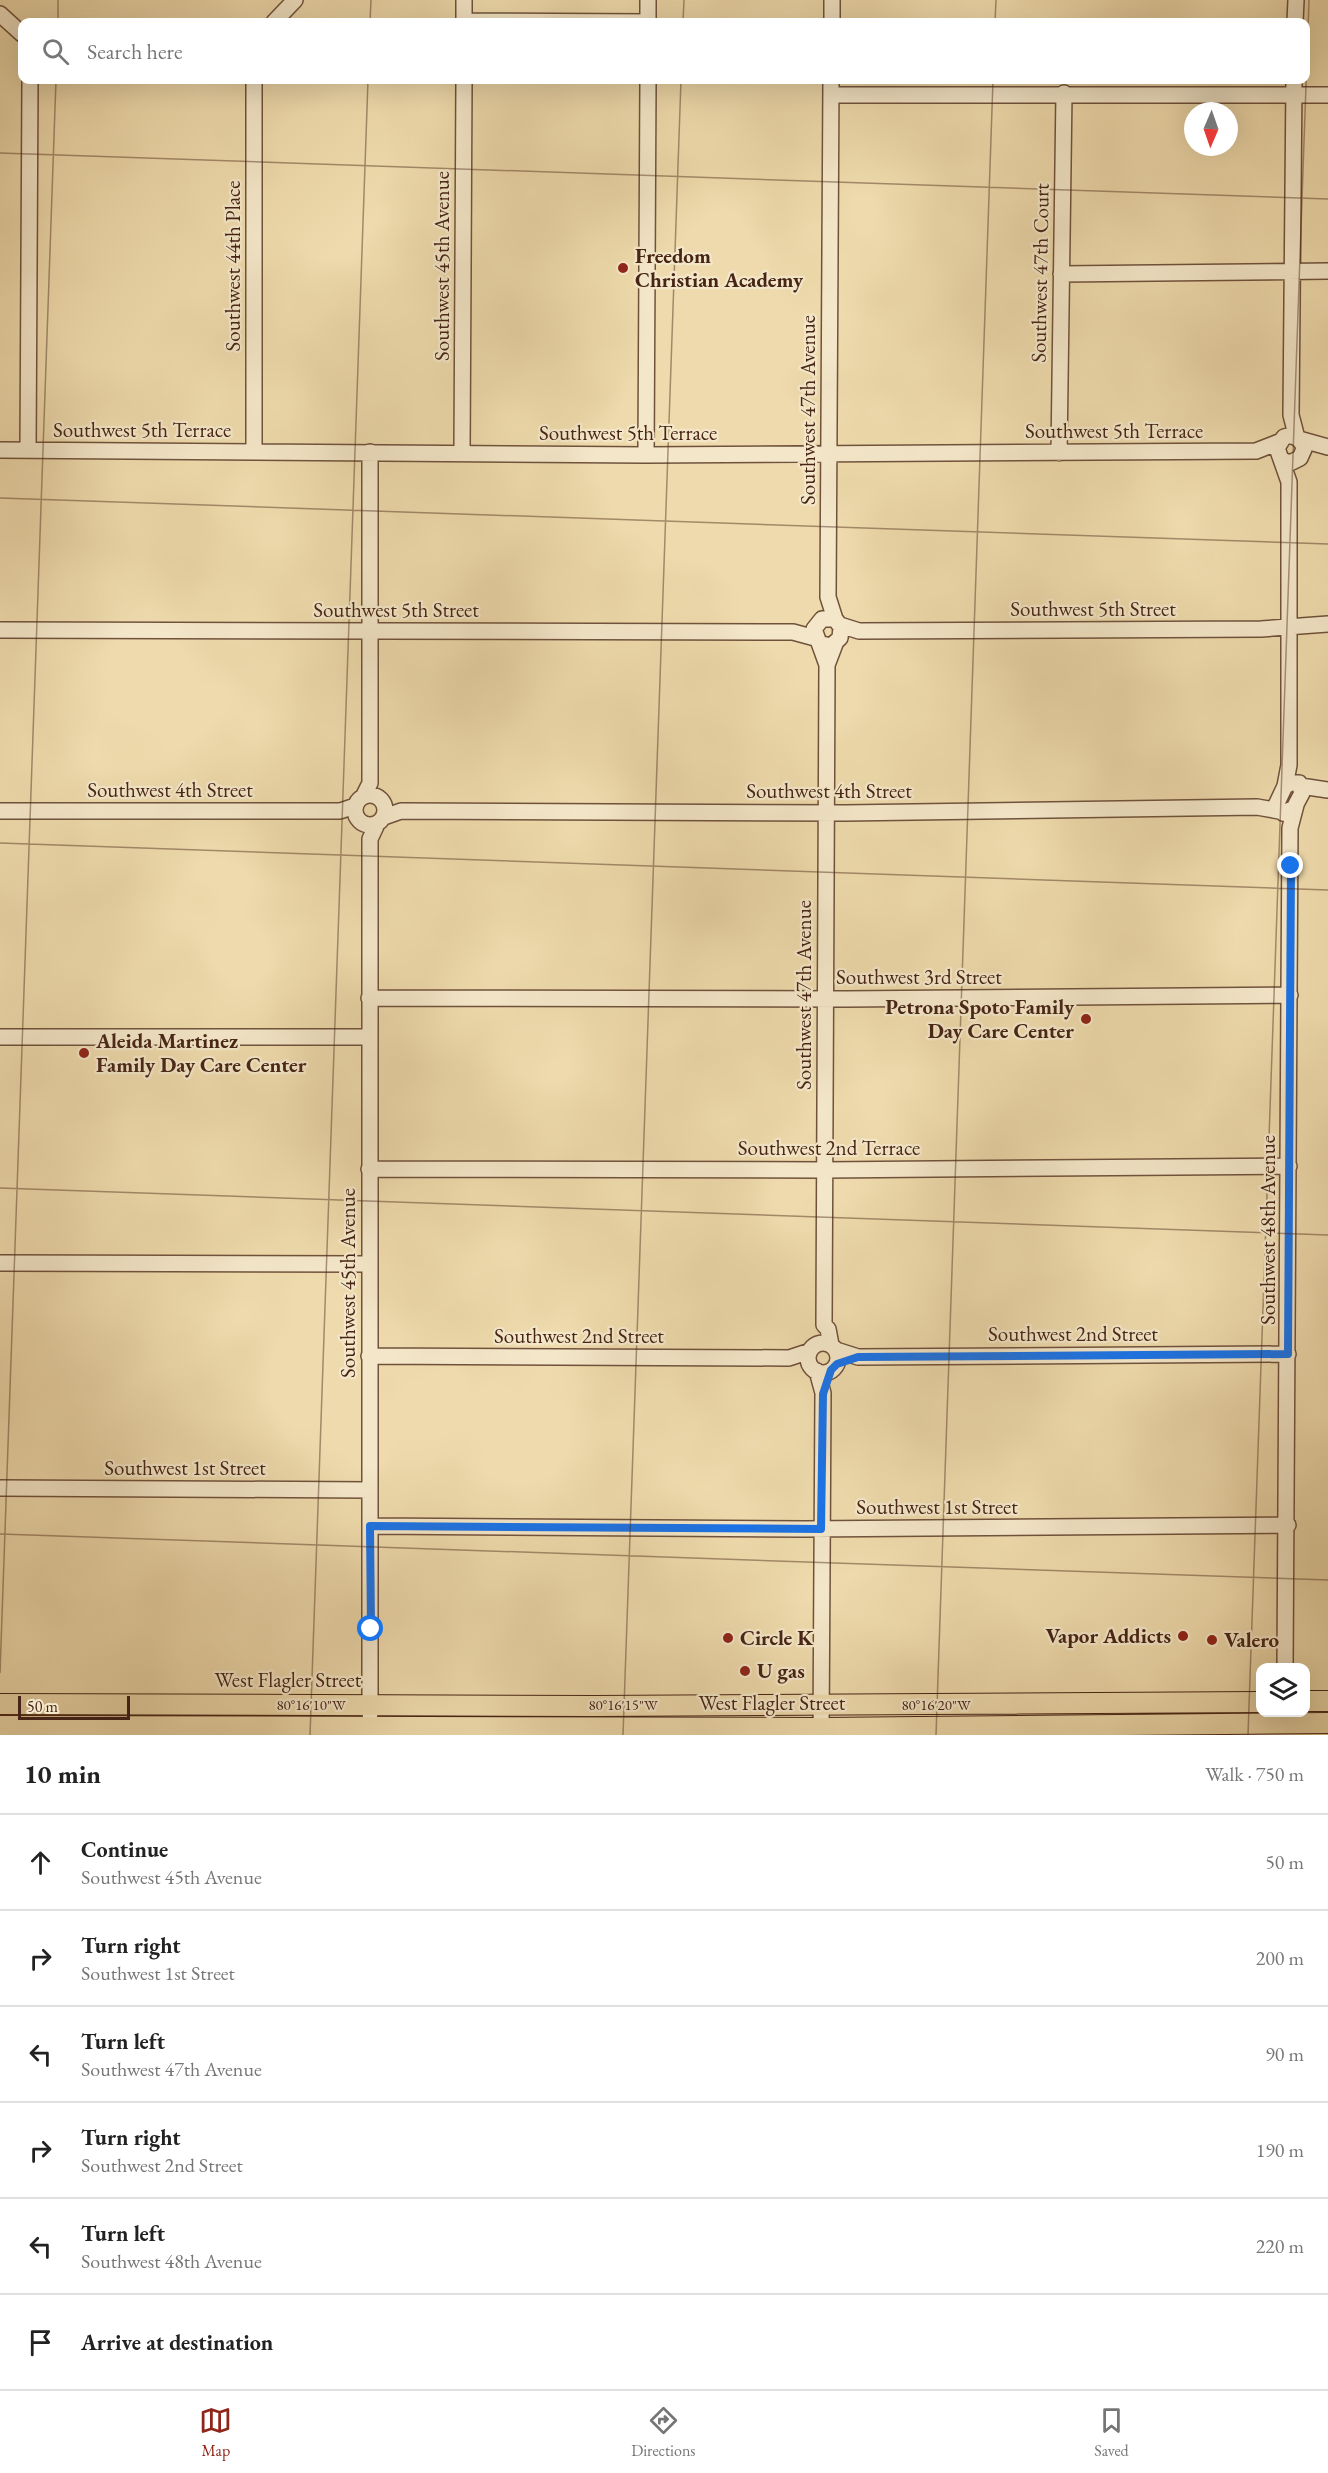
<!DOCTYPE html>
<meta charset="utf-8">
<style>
:root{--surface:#fff;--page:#f6f6f6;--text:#222;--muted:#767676;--line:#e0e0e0;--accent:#8f2418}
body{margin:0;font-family:"EB Garamond",serif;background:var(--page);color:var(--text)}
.controls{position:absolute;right:18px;bottom:18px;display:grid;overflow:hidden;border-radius:12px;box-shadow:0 6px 24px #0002}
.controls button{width:54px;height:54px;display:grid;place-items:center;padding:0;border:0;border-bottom:2px solid var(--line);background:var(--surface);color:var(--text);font:30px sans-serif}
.compass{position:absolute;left:1184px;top:102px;width:54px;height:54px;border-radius:50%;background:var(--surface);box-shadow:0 6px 24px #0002;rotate:182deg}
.scale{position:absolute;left:18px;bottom:15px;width:112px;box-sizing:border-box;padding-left:6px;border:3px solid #462516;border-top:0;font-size:16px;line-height:21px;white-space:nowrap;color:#462516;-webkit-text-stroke:4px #f4e7c9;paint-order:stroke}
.stop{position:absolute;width:18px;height:18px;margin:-14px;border:4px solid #1a73e8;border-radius:50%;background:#fff}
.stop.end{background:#1a73e8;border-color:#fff;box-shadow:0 2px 6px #0008}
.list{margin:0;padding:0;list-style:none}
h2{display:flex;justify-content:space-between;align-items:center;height:78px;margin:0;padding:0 24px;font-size:26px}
h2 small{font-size:20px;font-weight:400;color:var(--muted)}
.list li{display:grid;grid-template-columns:39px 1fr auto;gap:18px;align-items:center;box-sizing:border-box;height:96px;padding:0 24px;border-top:2px solid var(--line)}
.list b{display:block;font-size:22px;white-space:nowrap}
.list p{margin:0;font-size:20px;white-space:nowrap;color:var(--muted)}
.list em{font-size:20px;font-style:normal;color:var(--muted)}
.icon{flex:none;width:33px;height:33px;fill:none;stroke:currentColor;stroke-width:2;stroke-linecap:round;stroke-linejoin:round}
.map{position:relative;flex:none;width:1328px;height:1735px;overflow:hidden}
.search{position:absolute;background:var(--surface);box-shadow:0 6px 24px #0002;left:18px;right:18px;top:18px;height:66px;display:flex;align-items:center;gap:15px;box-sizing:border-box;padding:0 21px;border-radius:12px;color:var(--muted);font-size:22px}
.sheet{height:654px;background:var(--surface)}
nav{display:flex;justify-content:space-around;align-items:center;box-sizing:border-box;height:84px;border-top:2px solid var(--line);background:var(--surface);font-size:16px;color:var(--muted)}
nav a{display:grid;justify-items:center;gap:3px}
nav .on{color:var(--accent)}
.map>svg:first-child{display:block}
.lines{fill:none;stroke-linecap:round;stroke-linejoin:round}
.minor-casing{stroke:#70523c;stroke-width:18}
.major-casing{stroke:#462516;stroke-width:22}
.minor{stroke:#f4e7c9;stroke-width:15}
.major{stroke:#eedaac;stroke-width:20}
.route{stroke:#1a73e8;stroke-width:8}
.ticks{fill:none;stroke:#462516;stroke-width:1.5;stroke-opacity:0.45}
.poi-dot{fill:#8f2418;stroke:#f4e7c9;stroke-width:2}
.labels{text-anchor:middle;stroke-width:4.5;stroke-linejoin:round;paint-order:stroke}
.poi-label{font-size:21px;font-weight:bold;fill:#462516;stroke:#f4e7c9;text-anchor:start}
.street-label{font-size:21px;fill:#462516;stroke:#f4e7c9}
.ticks-label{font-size:15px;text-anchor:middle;fill:#462516;stroke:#f4e7c9;stroke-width:4.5;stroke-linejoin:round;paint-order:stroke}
</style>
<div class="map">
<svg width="1328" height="1735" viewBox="0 0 1328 1735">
<rect width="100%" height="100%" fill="#eedaac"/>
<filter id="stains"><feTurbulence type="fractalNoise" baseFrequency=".00333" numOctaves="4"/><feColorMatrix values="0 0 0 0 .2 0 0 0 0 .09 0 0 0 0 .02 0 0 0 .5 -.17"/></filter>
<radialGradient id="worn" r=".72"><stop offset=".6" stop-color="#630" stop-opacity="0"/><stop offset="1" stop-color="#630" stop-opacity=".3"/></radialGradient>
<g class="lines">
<defs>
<path id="minor" d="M464,0V22
M648,0V22
M0,14L22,34
M464,21L648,22
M274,22L295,0
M832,22V0
M1295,22L1296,0
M254,80V452
M831,80L828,597L835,619
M1294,80L1291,415L1297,438
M831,95H1328
M1061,274L1328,271
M1299,439L1328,447
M0,450L646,455L1256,451L1279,442
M28,450L30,80
M462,453L464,80
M1059,453L1064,93
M646,455L648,80
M1282,460L1290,463L1300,458L1304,449C1302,439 1294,434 1284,437L1277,448L1289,482V765L1285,786L1276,805L1283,813L1294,808L1302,793L1299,783H1291L1285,786
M840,625L859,631L1261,629L1328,624
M0,630L793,632L815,638
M822,644L831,646L840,638L841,627L835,619H822L814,629L827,665
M1301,786L1328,790
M355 810a15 15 0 1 1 30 0a15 15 0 1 1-30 0Z
M363,797L370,783V452
M0,811H340L355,806
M384,817L401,811L845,813L1257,807L1279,811
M369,998L845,999L1290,995
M0,1037H369
M369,1169L825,1170L1289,1166
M0,1263L369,1264
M808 1358a15 15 0 1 1 30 0a15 15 0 1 1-30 0Z
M831,1345L828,1329L824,1325L827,665L835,644
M836,1350L858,1357L1288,1354
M369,1356L789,1358L810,1351
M817,1371L823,1393L821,1735
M0,1488L370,1490
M370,1526L805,1529L1288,1525
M1285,1668L1290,828L1296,805
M370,1714V839L377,824"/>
<path id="major" d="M1306,1701H1328
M0,1704L595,1706L1260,1702
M0,1726L821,1728L1328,1723"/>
</defs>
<use href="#minor" class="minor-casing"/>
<use href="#major" class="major-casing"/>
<use href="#minor" class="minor"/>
<use href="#major" class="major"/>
</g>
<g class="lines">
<path class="route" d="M371,1629L370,1526L821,1529L823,1394L831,1370L837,1364L858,1357L1288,1354L1291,866"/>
</g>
<path class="ticks" d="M58,22V0M370,22L371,0M683,22L684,0M995,22L996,0M0,153L1328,199M0,498L1328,544M0,843L1328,890M0,1188L1328,1235M0,1534L1328,1580M0,1673L56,80M310,1735L368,80M623,1735L681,80M936,1735L993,80M1248,1735L1309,0"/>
<g class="poi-dot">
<circle cx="623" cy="268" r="6"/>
<circle cx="1086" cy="1019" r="6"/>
<circle cx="84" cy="1053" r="6"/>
<circle cx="1183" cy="1636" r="6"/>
<circle cx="728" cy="1638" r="6"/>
<circle cx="1212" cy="1640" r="6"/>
<circle cx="745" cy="1671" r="6"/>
</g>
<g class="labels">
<g class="poi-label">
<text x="635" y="263">Freedom<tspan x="635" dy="24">Christian Academy</tspan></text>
<text x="1074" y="1014" text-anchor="end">Petrona Spoto Family<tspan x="1074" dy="24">Day Care Center</tspan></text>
<text x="96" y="1048">Aleida Martinez<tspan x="96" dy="24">Family Day Care Center</tspan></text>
<text x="1171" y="1643" text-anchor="end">Vapor Addicts</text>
<text x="740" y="1645">Circle K</text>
<text x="1224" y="1647">Valero</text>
<text x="757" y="1678">U gas</text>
</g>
<g class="street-label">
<text transform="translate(233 266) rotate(-90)" y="7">Southwest 44th Place</text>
<text transform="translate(442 266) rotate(-90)" y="7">Southwest 45th Avenue</text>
<text transform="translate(1040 273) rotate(-89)" y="7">Southwest 47th Court</text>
<text transform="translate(808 410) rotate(-90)" y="7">Southwest 47th Avenue</text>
<text x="142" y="437">Southwest 5th Terrace</text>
<text x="1114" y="438">Southwest 5th Terrace</text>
<text x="628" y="440">Southwest 5th Terrace</text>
<text x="1093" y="616">Southwest 5th Street</text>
<text x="396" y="617">Southwest 5th Street</text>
<text x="170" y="797">Southwest 4th Street</text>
<text x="829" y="798">Southwest 4th Street</text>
<text x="919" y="984">Southwest 3rd Street</text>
<text transform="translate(804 995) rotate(-90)" y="7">Southwest 47th Avenue</text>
<text x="829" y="1155">Southwest 2nd Terrace</text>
<text transform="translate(1268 1230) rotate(-90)" y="7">Southwest 48th Avenue</text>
<text transform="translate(348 1283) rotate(-90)" y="7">Southwest 45th Avenue</text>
<text x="1073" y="1341">Southwest 2nd Street</text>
<text x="579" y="1343">Southwest 2nd Street</text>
<text x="185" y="1475">Southwest 1st Street</text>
<text x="937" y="1514">Southwest 1st Street</text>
<text x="288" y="1687">West Flagler Street</text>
<text x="772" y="1710">West Flagler Street</text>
</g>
</g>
<g class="ticks-label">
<text x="311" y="1710">80°16'10"W</text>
<text x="623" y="1710">80°16'15"W</text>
<text x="936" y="1710">80°16'20"W</text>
</g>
<rect width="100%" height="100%" filter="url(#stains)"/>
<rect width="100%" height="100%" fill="url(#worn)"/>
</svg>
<div class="controls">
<button><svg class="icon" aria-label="layers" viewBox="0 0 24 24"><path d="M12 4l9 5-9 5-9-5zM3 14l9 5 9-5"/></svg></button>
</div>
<svg class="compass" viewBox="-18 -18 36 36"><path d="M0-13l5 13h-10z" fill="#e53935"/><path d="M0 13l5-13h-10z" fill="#767676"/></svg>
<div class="scale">50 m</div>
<div class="stop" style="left:371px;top:1629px"></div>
<div class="stop end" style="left:1291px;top:866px"></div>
<div class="search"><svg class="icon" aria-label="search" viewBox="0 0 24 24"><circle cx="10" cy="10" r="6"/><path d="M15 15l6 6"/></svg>Search here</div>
</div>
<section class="sheet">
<h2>10 min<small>Walk · 750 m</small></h2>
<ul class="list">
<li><svg class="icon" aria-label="ahead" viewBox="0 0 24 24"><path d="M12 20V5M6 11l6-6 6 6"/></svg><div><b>Continue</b><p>Southwest 45th Avenue</p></div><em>50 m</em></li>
<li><svg class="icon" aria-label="right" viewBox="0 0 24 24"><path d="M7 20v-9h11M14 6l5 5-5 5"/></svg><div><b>Turn right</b><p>Southwest 1st Street</p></div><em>200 m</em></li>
<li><svg class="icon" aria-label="left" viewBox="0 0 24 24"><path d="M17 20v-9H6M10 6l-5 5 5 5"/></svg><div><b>Turn left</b><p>Southwest 47th Avenue</p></div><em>90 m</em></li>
<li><svg class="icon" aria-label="right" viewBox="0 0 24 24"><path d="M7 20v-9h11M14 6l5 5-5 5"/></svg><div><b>Turn right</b><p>Southwest 2nd Street</p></div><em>190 m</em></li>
<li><svg class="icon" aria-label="left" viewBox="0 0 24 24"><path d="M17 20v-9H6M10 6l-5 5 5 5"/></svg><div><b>Turn left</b><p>Southwest 48th Avenue</p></div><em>220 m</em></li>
<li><svg class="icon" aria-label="arrive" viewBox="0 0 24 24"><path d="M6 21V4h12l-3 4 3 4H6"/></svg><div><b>Arrive at destination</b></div></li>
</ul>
</section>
<nav>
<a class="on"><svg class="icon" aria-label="map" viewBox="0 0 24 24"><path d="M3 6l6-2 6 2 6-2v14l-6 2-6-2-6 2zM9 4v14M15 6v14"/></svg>Map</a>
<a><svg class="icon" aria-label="directions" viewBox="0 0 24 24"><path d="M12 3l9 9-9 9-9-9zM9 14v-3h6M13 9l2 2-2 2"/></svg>Directions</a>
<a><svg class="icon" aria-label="saved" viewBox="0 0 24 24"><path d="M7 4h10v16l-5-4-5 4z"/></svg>Saved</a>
</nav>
